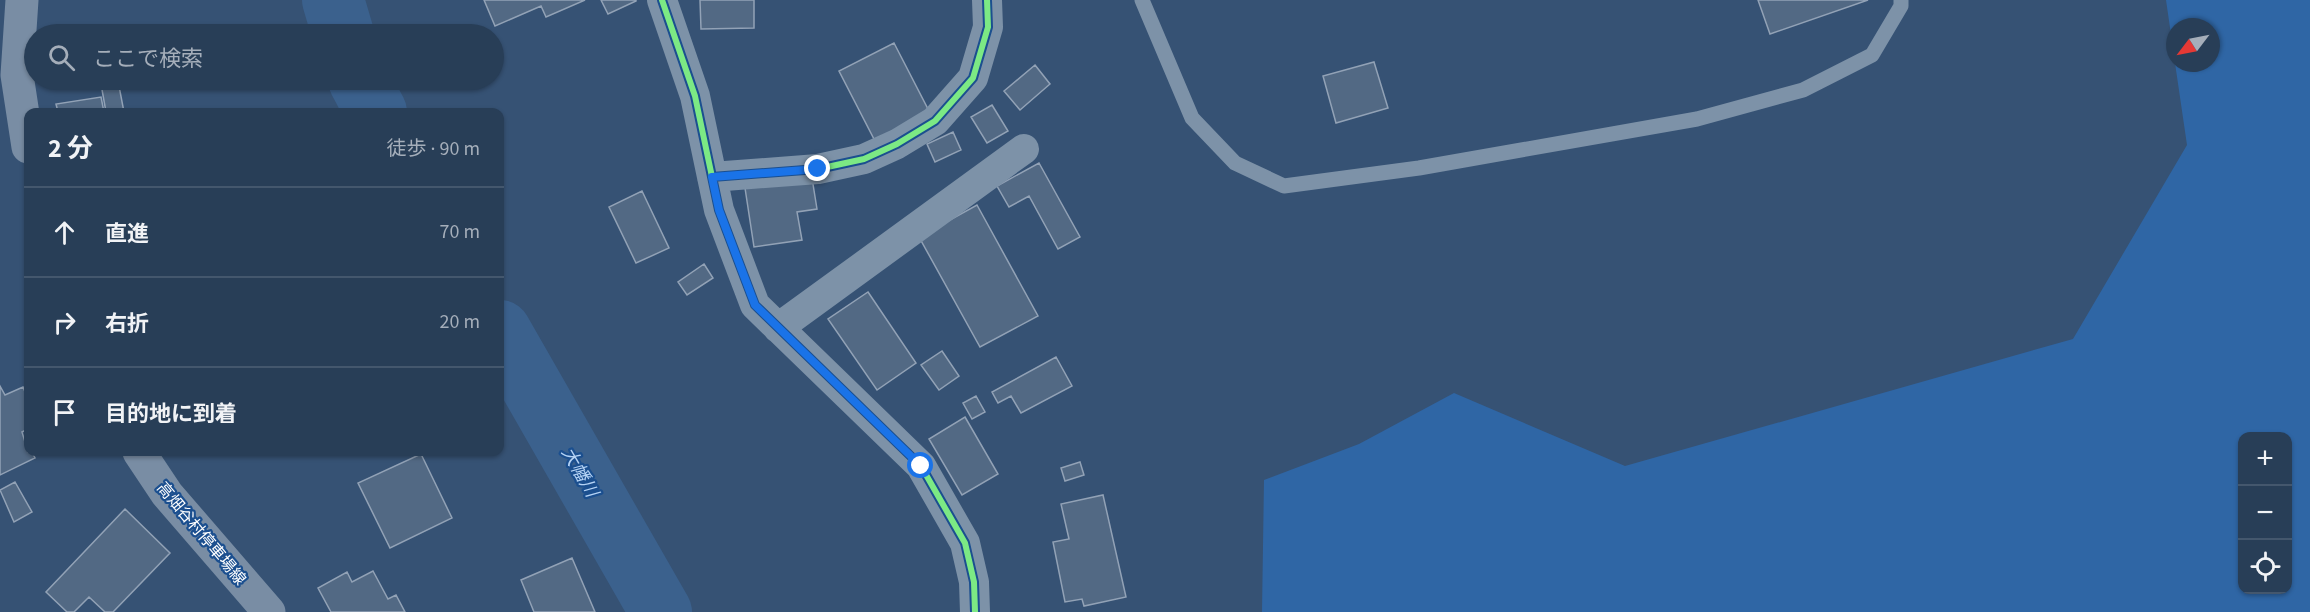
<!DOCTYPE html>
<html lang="ja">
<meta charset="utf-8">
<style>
:root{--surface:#283e57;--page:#344961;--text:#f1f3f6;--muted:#a5aeba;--line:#44576d}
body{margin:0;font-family:"Source Sans 3","Noto Sans JP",sans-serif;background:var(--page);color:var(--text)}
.controls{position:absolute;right:18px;bottom:18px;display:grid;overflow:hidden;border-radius:12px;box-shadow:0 2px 4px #0004}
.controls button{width:54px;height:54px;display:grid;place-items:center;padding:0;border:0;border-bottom:2px solid var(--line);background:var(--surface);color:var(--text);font:30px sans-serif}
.compass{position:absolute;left:2166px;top:18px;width:54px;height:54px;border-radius:50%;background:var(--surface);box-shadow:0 2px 4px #0004;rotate:238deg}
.stop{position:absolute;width:18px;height:18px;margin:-14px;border:4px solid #1a73e8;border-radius:50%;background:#fff}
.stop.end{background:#1a73e8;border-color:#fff;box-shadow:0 2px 6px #0008}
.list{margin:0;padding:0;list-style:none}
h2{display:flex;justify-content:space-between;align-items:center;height:78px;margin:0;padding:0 24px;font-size:26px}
h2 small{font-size:20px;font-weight:400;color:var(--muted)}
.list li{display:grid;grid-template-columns:39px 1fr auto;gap:18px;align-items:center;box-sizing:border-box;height:90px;padding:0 24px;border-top:2px solid var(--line)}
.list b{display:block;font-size:22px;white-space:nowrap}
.list em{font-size:20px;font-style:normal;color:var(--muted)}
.icon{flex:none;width:33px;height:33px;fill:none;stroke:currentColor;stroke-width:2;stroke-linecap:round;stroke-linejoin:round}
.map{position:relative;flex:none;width:2310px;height:612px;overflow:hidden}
.search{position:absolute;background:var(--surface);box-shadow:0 2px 4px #0004;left:24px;top:24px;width:480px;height:66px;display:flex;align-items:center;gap:15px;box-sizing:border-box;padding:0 21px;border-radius:33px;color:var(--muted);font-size:22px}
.panel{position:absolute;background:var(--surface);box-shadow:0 2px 4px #0004;left:24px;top:108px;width:480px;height:348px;border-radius:12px}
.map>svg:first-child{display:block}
.green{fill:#2f66a5;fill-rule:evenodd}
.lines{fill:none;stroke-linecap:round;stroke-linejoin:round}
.river{stroke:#3b618d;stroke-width:62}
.building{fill:#526984;stroke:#92a2b6;stroke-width:1.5}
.lane{stroke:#7d92a8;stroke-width:15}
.street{stroke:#7d92a8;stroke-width:30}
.secondary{stroke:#798da4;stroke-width:33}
.cycleway-casing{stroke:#1b4f8f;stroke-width:10}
.cycleway{stroke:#7ce984;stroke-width:6}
.route{stroke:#1a73e8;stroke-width:8}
.labels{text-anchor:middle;stroke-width:4.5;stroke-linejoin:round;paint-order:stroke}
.street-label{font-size:16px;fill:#fff;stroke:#1b4f8f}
.water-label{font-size:18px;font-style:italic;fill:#b5d3f5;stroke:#1b4f8f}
</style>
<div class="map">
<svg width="2310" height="612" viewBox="0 0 2310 612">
<rect width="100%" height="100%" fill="#365274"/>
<path class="green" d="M2166,0H2310V612H1262L1264,480L1359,444L1454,393L1625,466L2073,339L2187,145L2175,63H2211V27H2175V62ZM2242,436H2288V590H2242Z"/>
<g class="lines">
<path class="river" d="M333,0L343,34
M359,80L376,112
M500,331L661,612"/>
</g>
<path class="building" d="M484,0H585L546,17L541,6L495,26Z
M601,0H636V1L608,14Z
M700,0H754V28L701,29Z
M1758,0H1868L1770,34Z
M894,43L930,113L875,141L839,71Z
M1374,62L1388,108L1336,123L1323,76Z
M1035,65L1050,84L1020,110L1004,91Z
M118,81L124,112H106L101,84Z
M101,97L104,112H58L56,104Z
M992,105L1008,131L987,143L971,117Z
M953,132L961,150L935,162L927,144Z
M1039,163L1080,237L1058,249L1029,196L1009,207L997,186Z
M812,178L817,209L797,212L802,240L754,247L745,188Z
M642,191L669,248L636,263L609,207Z
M977,205L1038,316L980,347L919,237Z
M704,264L713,278L687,295L678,282Z
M868,292L916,363L877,390L828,319Z
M942,351L959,376L939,390L921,365Z
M1056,357L1072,386L1021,413L1011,396L998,403L992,392Z
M0,386L5,395L23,387L28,399V429L22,432L28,452H32L35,458L0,475Z
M976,396L985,412L972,419L963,403Z
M965,417L998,474L962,495L929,439Z
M421,454L452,518L390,548L358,483Z
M1080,462L1084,475L1065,481L1061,468Z
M15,482L32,512L14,522L0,490Z
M1103,495L1126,597L1084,606L1082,599L1065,602L1053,542L1069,539L1061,504Z
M125,509L170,553L113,612H105L89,597L74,612H67L46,592Z
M572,558L595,612H534L521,580Z
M373,571L388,599L396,595L405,612H331L318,588L347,572L352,582Z"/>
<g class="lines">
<path class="lane" d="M1142,0L1192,118L1235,163L1284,186L1419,168L1697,119L1803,90L1872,55L1901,6V0"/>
<path class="street" d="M662,0L695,96L719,210L755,305L921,466L965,543L974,582L975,612
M712,177L818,169L864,159L897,144L935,121L973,78L988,27L987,0
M778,328L1024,149"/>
<path class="secondary" d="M22,0L17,75L28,147
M139,452L167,494L269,612"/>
<defs>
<path id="cycleway" d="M662,0L695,96L719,210L755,305L921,466L965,543L974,582L975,612
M712,177L818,169L864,159L897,144L935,121L973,78L988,27L987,0"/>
</defs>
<use href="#cycleway" class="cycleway-casing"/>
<use href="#cycleway" class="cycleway"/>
</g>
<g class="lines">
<path class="route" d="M818,169L712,177L719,210L755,305L921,466"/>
</g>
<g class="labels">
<g class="street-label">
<text transform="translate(202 533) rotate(50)" y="6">高畑谷村停車場線</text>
</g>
<g class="water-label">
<text transform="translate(580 472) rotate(60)" y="6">大幡川</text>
</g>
</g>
</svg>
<div class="controls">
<button>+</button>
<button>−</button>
<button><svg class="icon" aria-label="locate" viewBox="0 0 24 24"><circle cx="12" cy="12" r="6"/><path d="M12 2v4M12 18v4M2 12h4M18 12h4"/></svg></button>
</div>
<svg class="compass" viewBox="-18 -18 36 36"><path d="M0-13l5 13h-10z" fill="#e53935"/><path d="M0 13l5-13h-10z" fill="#a5aeba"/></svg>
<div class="stop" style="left:921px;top:466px"></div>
<div class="stop end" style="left:818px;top:169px"></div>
<div class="search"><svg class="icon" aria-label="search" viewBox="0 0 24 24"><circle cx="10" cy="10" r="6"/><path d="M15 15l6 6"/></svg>ここで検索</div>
<section class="panel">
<h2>2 分<small>徒歩 · 90 m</small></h2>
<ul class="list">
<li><svg class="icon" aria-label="ahead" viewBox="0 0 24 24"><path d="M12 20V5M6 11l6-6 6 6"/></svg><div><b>直進</b></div><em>70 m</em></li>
<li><svg class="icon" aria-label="right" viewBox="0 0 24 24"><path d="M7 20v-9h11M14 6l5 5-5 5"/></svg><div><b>右折</b></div><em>20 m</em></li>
<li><svg class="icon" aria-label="arrive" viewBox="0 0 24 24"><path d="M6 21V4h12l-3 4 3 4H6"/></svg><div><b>目的地に到着</b></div></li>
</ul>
</section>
</div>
